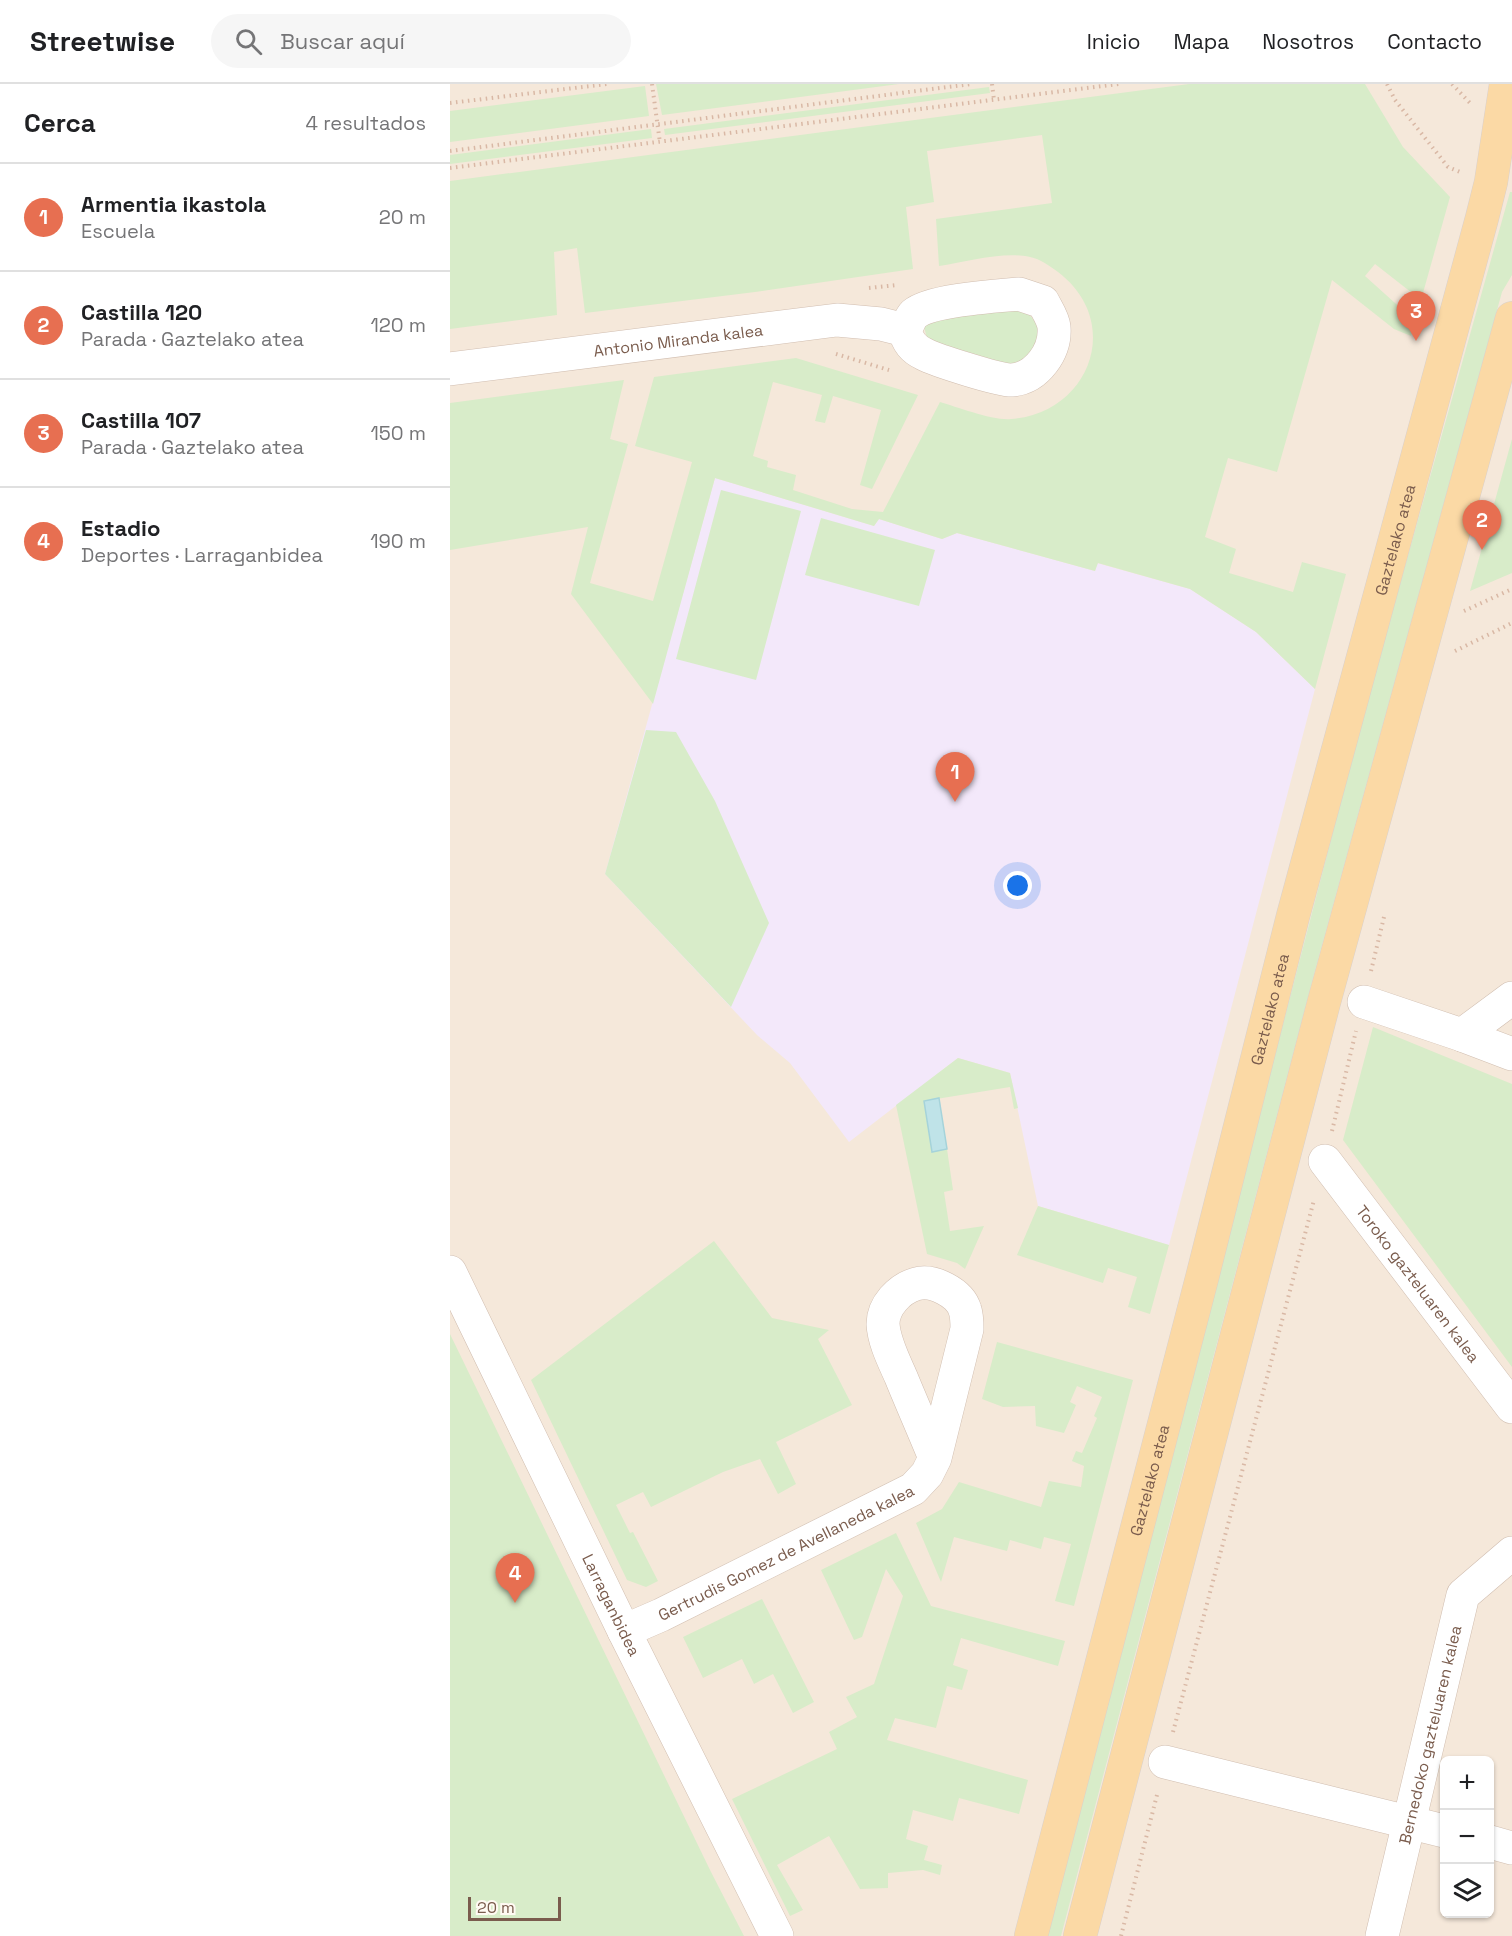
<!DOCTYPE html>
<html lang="es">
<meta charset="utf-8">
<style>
:root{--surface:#fff;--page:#f6f6f6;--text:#202124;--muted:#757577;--line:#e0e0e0;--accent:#e76f51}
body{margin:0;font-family:"Space Grotesk",sans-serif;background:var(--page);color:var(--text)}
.controls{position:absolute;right:18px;bottom:18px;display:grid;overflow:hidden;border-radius:9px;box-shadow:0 2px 4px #0004}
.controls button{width:54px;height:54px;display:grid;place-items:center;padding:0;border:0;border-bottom:2px solid var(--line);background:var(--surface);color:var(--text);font:30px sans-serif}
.scale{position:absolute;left:18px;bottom:15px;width:93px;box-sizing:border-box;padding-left:6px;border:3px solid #7a5c4d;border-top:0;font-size:16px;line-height:21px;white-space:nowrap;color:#7a5c4d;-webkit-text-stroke:4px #fffaf3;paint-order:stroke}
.you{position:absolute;left:568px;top:802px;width:21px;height:21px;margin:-15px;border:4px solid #fff;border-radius:50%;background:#1a73e8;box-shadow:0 0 0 9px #1a73e833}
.badge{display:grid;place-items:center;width:39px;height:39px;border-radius:50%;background:var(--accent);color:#fff;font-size:20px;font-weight:700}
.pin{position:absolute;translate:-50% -50px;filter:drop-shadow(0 2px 3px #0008)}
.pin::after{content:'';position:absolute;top:32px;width:21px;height:18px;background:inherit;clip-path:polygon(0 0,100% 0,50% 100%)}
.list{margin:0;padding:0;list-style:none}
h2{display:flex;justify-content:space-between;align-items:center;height:78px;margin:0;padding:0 24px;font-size:26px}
h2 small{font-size:20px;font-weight:400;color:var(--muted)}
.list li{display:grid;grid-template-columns:39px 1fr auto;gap:18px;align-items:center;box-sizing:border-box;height:108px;padding:0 24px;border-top:2px solid var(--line)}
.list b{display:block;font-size:22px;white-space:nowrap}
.list p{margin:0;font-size:20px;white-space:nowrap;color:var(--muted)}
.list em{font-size:20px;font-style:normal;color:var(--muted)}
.icon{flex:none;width:33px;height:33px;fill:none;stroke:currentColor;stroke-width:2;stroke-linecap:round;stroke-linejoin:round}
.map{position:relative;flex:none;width:1062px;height:1852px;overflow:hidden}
header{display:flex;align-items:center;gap:36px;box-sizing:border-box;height:84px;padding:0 30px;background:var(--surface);border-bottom:2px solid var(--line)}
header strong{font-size:28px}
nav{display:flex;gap:33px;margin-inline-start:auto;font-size:21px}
.search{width:420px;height:54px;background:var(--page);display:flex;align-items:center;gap:15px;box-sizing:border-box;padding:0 21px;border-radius:33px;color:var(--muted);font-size:22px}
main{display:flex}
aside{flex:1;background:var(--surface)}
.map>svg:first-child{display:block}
.residential{fill:#f5e8da;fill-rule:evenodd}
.education{fill:#f3e8fa}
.green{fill:#d8ecc9}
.water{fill:#bfe3e8;stroke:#a5d3da;stroke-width:1.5}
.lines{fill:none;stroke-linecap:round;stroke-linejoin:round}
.minor-casing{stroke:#d1beb0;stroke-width:34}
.major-casing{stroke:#dad1cd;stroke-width:34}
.path{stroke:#d9b8a5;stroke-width:4;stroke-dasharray:1.5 4.5;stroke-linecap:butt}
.minor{stroke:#fff;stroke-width:33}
.major{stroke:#fbd9a5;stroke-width:33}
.labels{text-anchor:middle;stroke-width:4.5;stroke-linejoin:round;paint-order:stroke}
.street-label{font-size:16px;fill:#7a5c4d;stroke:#fffaf3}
</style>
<header>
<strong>Streetwise</strong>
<div class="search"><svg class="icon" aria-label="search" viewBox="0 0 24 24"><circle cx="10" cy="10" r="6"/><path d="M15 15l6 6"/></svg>Buscar aquí</div>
<nav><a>Inicio</a><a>Mapa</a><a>Nosotros</a><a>Contacto</a></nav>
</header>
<main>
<aside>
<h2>Cerca<small>4 resultados</small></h2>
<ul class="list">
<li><span class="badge">1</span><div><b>Armentia ikastola</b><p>Escuela</p></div><em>20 m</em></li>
<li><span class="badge">2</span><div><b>Castilla 120</b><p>Parada · Gaztelako atea</p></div><em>120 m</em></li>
<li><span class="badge">3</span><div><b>Castilla 107</b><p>Parada · Gaztelako atea</p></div><em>150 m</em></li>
<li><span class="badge">4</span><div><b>Estadio</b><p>Deportes · Larraganbidea</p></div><em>190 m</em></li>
</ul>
</aside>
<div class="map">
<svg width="1062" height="1852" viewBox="0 0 1062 1852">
<rect width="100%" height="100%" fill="#fdf6ec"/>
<path class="residential" d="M0,0H1062V1852H0ZM994,1676H1040V1830H994Z"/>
<path class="education" d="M265,394L424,442L429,435L492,455L507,449L645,487L647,479L740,505L806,548L865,605L719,1161L588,1122L560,989L508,974L399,1058L340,979L307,951L155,790Z"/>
<path class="green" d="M206,0H449L212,31Z
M739,0H915L953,63L1000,113L971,216L925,180L915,192L965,237L961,252L944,245L882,196L827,388L778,374L755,453L786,465L779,489L843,508L852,478L896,490L865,605L806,548L740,505L648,479L645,487L507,449L492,455L429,435L424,442L265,394L203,620L121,510L138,443L0,466V319L174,296L160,355L178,360L140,499L203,517L242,378L185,362L204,293L346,274L468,311L422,405L410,401L431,326L383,312L375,339L365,337L372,311L323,298L303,372L318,377L317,383L346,391L343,406L402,425L433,428L490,318C507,323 544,337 561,335C640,329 674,238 608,188C600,182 590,175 580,173C554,167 515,178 489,182L486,135L602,119L592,51L477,67L484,118L456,123L463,185L305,208L135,229L127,164L104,168L107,231L0,245V97Z
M195,2L199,32L0,58V27Z
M539,3L540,9L215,51L214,45Z
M201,45L202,54L0,80V71Z
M1060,108H1062V191L1052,208L863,894L611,1852H596L915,625Z
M562,222C566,224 572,225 576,228C602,249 587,276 558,280L484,258L477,254L474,243L480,235Z
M1062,355V489L1020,507Z
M271,406L351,427L306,596L226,575Z
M371,434L485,466L469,522L355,491Z
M196,646L226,648L265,717L319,839L281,923L155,790Z
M923,943L1062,1000V1283L893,1056Z
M508,974L560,989L568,1024L564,1025L560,1003L474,1017L482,1068L497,1065L503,1106L494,1108L500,1147L534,1142L515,1185L507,1179L477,1170L446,1021Z
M588,1122L719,1161L700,1230L678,1223L687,1193L658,1184L653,1199L567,1171Z
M264,1157L322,1234L379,1246L368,1255L402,1321L326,1358L346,1400L328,1410L310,1375L273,1388L201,1423L193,1408L166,1421L180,1449L183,1448L208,1497L196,1503L177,1496L81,1296Z
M0,1250L261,1788L294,1852H0Z
M547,1258L683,1296L624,1522L605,1517L621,1460L594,1453L591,1465L560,1456L557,1467L504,1453L491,1498L466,1439L492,1425L509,1398L591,1423L599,1397L631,1403L634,1382L622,1377L626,1367L632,1369L647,1334L644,1332L652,1313L627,1302L620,1318L626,1321L614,1349L586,1342L585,1322L553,1323L532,1315Z
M446,1449L481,1522L615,1557L608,1582L511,1554L503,1581L518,1586L512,1606L497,1602L486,1644L445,1634L437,1656L578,1696L569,1730L509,1714L503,1737L463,1726L456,1755L478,1762L474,1776L492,1781L490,1791L473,1786L438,1789V1804L410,1805L379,1752L327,1781L353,1826L340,1832L282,1715L387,1665L379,1648L407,1633L396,1613L424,1600L453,1512L436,1485L412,1553L404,1556L371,1486Z
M312,1515L364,1618L343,1629L323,1590L304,1600L292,1575L253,1594L233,1553Z"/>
<path class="water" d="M489,1014L497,1065L482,1068L474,1017Z"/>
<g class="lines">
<defs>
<g id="minor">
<path d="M569,210L593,218C597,226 603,234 604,243C606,267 587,294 562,296C551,297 485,276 474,270C463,265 457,257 455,246C458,241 460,234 464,230C480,216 547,212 569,210Z"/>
<path id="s1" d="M0,285L387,236L431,240L455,246"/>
<path d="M914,918L1012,951L1062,914"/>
<path d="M1012,951L1062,970"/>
<path id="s2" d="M875,1077L1062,1323"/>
<path id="s3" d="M0,1188L174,1547L327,1852"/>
<path id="s4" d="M174,1547L211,1531L463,1405L477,1390L485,1374L517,1245C517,1239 517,1232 515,1226C510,1209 483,1195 466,1200C449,1205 433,1222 433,1240C434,1258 444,1277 451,1293C462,1320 474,1347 485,1374"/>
<path d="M715,1678L994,1747"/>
<path d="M1040,1758L1062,1764"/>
<path id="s5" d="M932,1852L1013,1511L1062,1469"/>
</g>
<g id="major">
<path id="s6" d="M581,1852L752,1194L843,832L1032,134L1041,98L1056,0"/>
<path d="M630,1852L874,918L1062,234"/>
</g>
</defs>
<use href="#minor" class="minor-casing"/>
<use href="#major" class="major-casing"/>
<path class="path" d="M202,0L210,59
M542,0L544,16
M937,0L945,16L998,83L1010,88
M1002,0L1020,19
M0,19L157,0
M0,67L521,0
M0,84L669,0
M419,204L447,201
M386,270L439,286
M1014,527L1062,505
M1005,567L1062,539
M921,887L934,833
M882,1047L906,947
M723,1648L864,1116
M671,1852L708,1707"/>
<use href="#minor" class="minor"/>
<use href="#major" class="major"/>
</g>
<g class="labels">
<g class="street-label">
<text dy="6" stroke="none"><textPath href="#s1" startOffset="230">Antonio Miranda kalea</textPath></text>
<text dy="6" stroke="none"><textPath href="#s6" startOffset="1443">Gaztelako atea</textPath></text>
<text dy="6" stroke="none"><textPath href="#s6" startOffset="957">Gaztelako atea</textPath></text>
<text dy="6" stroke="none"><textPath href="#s2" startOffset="154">Toroko gazteluaren kalea</textPath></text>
<text dy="6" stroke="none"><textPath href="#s6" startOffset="471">Gaztelako atea</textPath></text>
<text dy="6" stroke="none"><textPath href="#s4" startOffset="180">Gertrudis Gomez de Avellaneda kalea</textPath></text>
<text dy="6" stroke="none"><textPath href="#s3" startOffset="370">Larraganbidea</textPath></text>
<text dy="6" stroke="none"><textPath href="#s5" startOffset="207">Bernedoko gazteluaren kalea</textPath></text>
</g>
</g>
</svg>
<div class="controls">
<button>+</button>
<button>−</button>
<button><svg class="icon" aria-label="layers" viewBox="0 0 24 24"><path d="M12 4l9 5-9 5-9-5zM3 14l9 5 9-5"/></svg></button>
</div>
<div class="scale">20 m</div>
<div class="you"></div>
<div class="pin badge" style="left:505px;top:718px">1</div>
<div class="pin badge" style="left:1032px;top:466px">2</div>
<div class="pin badge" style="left:966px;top:257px">3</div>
<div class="pin badge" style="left:65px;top:1519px">4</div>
</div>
</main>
